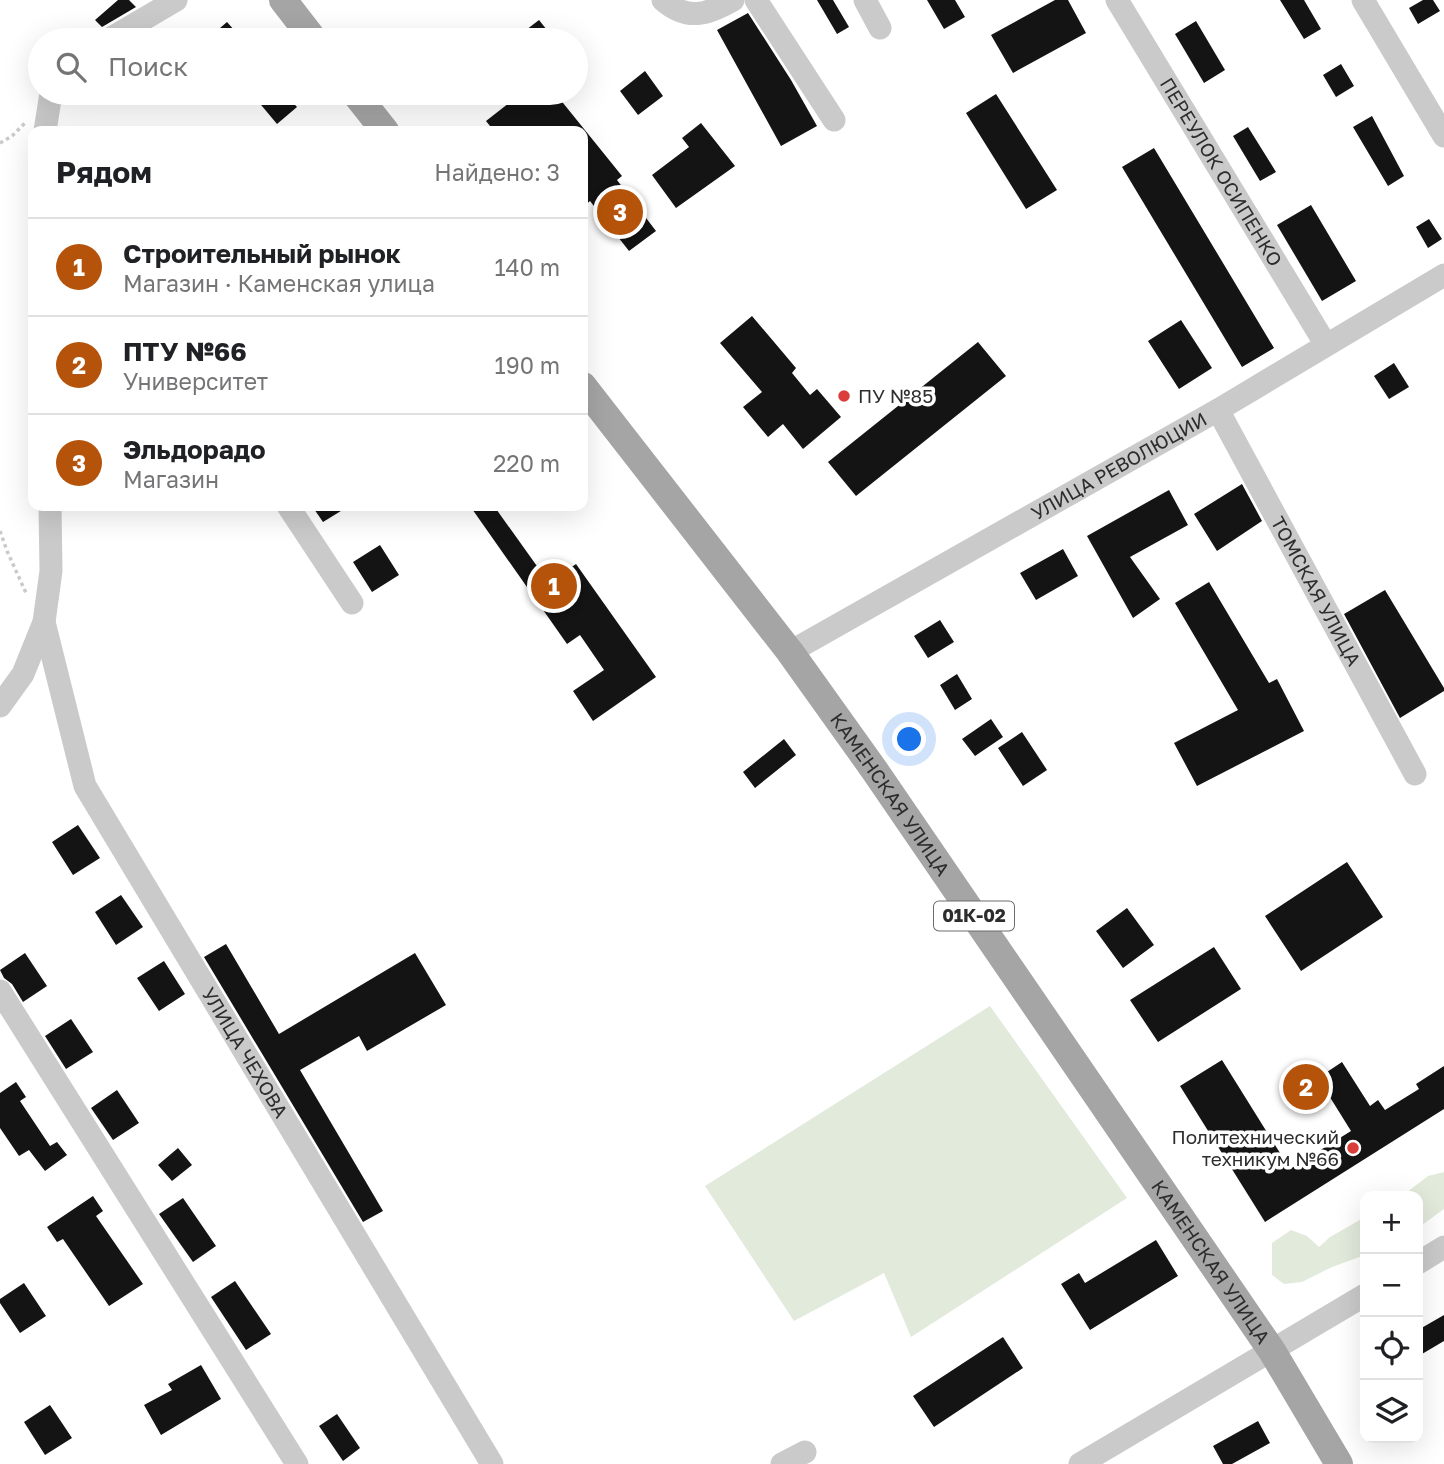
<!DOCTYPE html>
<html lang="ru">
<meta charset="utf-8">
<style>
:root{--surface:#fff;--page:#f2f2f2;--text:#202124;--muted:#757577;--line:#e0e0e0;--accent:#b45309}
body{margin:0;font-family:"Golos Text",sans-serif;background:var(--page);color:var(--text)}
.controls{position:absolute;right:21px;bottom:21px;display:grid;overflow:hidden;border-radius:14px;box-shadow:0 7px 28px #0002}
.controls button{width:63px;height:63px;display:grid;place-items:center;padding:0;border:0;border-bottom:2px solid var(--line);background:var(--surface);color:var(--text);font:35px sans-serif}
.you{position:absolute;left:910px;top:740px;width:24px;height:24px;margin:-18px;border:5px solid #fff;border-radius:50%;background:#1a73e8;box-shadow:0 0 0 10px #1a73e833}
.badge{display:grid;place-items:center;width:46px;height:46px;border-radius:50%;background:var(--accent);color:#fff;font-size:23px;font-weight:700}
.pin{position:absolute;translate:-50% -50%;border:4px solid #fff;box-shadow:0 2px 7px #0006}
.list{margin:0;padding:0;list-style:none}
h2{display:flex;justify-content:space-between;align-items:center;height:91px;margin:0;padding:0 28px;font-size:30px}
h2 small{font-size:23px;font-weight:400;color:var(--muted)}
.list li{display:grid;grid-template-columns:46px 1fr auto;gap:21px;align-items:center;box-sizing:border-box;height:98px;padding:0 28px;border-top:2px solid var(--line)}
.list b{display:block;font-size:26px;white-space:nowrap}
.list p{margin:0;font-size:23px;white-space:nowrap;color:var(--muted)}
.list em{font-size:23px;font-style:normal;color:var(--muted)}
.icon{flex:none;width:38px;height:38px;fill:none;stroke:currentColor;stroke-width:2;stroke-linecap:round;stroke-linejoin:round}
.map{position:relative;flex:none;width:1444px;height:1464px;overflow:hidden}
.search{position:absolute;background:var(--surface);box-shadow:0 7px 28px #0002;left:28px;top:28px;width:560px;height:77px;display:flex;align-items:center;gap:18px;box-sizing:border-box;padding:0 24px;border-radius:38px;color:var(--muted);font-size:26px}
.panel{position:absolute;background:var(--surface);box-shadow:0 7px 28px #0002;left:28px;top:126px;width:560px;height:385px;border-radius:14px}
.map>svg:first-child{display:block}
.green{fill:#e2eadc}
.building{fill:#141414}
.lines{fill:none;stroke-linecap:round;stroke-linejoin:round}
.path{stroke:#cacaca;stroke-width:3.5;stroke-dasharray:3.5 3.5;stroke-linecap:butt}
.minor{stroke:#cacaca;stroke-width:23}
.major{stroke:#a5a5a5;stroke-width:28}
.poi-dot{fill:#d93e3b;stroke:#fff;stroke-width:2.5}
.labels{text-anchor:middle;stroke-width:7;stroke-linejoin:round;paint-order:stroke}
.shield{fill:#fff;stroke:#6c6c6c;stroke-width:2}
.shield-label{font-size:18px;font-weight:bold;fill:#2d2d2d}
.street-label{font-size:19px;fill:#2d2d2d;stroke:#fff}
.poi-label{font-size:19px;fill:#2d2d2d;stroke:#fff;text-anchor:start}
</style>
<div class="map">
<svg width="1444" height="1464" viewBox="0 0 1444 1464">
<rect width="100%" height="100%" fill="#fff"/>
<path class="green" d="M990,1006L1127,1198L911,1337L884,1273L794,1321L705,1186Z
M1444,1172V1209L1418,1228V1196H1402L1428,1176Z
M1365,1217V1255L1332,1267L1302,1282L1284,1284L1272,1275V1243L1291,1230L1307,1236L1319,1247L1330,1237Z"/>
<path class="building" d="M118,0H129L136,7L102,27L95,20Z
M817,0H833L849,27L837,34Z
M927,0H955L965,17L944,29Z
M1055,0H1068L1086,33L1013,73L991,35Z
M1280,0H1304L1321,29L1304,39Z
M1423,0H1433L1440,11L1418,24L1409,8Z
M748,13L791,80L817,126L781,146L717,30Z
M539,20L555,40H513Z
M1196,21L1225,70L1204,83L1175,34Z
M227,22L243,40H206Z
M1341,64L1354,86L1336,97L1323,75Z
M645,71L663,96L638,115L620,91Z
M251,93H284L297,107L277,124Z
M522,93H555L622,176L617,180L656,231L629,251L590,201L583,207V131H494L486,121Z
M996,94L1057,190L1026,209L966,113Z
M1372,116L1404,176L1388,186L1353,127Z
M701,123L735,166L676,208L652,175L689,147L682,138Z
M1248,127L1276,172L1260,181L1233,136Z
M1154,148L1274,348L1242,367L1122,167Z
M1311,205L1356,281L1322,301L1277,225Z
M1429,219L1442,239L1428,248L1416,227Z
M752,316L796,368L792,373L810,395L817,389L841,417L803,449L783,424L768,437L743,407L762,392L720,343Z
M1181,320L1212,368L1179,389L1148,341Z
M978,342L1006,376L856,496L828,462Z
M1394,363L1409,387L1389,399L1374,376Z
M1242,484L1262,521L1217,551L1194,514Z
M1169,490L1188,525L1130,557L1160,599L1133,618L1087,536Z
M312,506H349L323,522Z
M470,506H494L549,583L576,564L656,677L593,721L573,691L604,670L580,635L567,644Z
M380,545L399,575L372,592L353,562Z
M1063,549L1078,576L1036,600L1020,573Z
M1209,582L1269,683L1277,679L1304,731L1197,786L1174,743L1238,710L1175,603Z
M1385,590L1444,688V691L1400,718L1344,614Z
M940,620L954,642L928,658L914,636Z
M957,674L972,699L955,710L940,685Z
M991,719L1003,737L975,756L962,739Z
M1022,732L1047,770L1023,786L998,748Z
M784,739L796,755L755,788L743,772Z
M78,825L100,858L73,875L52,842Z
M1347,862L1383,917L1301,971L1265,916Z
M121,895L143,927L116,945L95,912Z
M1127,908L1154,945L1123,968L1096,931Z
M226,944L279,1034L415,953L446,1005L367,1051L359,1036L300,1070L383,1211L363,1222L204,957Z
M1214,947L1241,989L1158,1042L1130,1000Z
M25,953L47,986L23,1002L12,984L4,978L0,970Z
M164,961L185,994L159,1011L137,978Z
M71,1019L93,1052L66,1069L45,1036Z
M1222,1060L1290,1169L1351,1131L1318,1078L1342,1062L1370,1106L1378,1100L1385,1110L1419,1089L1416,1084L1444,1066V1109L1265,1222L1180,1086Z
M16,1082L26,1097L20,1101L50,1146L57,1142L67,1155L45,1171L29,1150L19,1156L0,1128V1093Z
M117,1090L139,1123L113,1140L91,1108Z
M178,1148L192,1165L172,1181L158,1165Z
M93,1196L103,1211L96,1216L143,1284L109,1306L63,1239L57,1242L47,1227Z
M183,1198L216,1246L193,1262L159,1214Z
M1156,1240L1178,1276L1090,1330L1061,1284L1079,1273L1085,1283Z
M235,1281L271,1334L246,1350L211,1297Z
M24,1283L46,1316L20,1333L0,1303V1299Z
M1444,1315V1341L1422,1354L1418,1346V1330Z
M1003,1337L1023,1368L934,1427L913,1396Z
M201,1365L221,1399L161,1435L144,1405L172,1390L168,1384Z
M50,1405L72,1438L45,1455L24,1422Z
M337,1414L360,1448L343,1461L319,1426Z
M1258,1421L1270,1443L1232,1464H1223L1213,1446Z"/>
<g class="lines">
<path class="path" d="M0,143L12,136L25,123
M0,531L7,551L26,593"/>
<g class="minor">
<path d="M663,0C687,21 707,15 733,0"/>
<path d="M756,0L834,120"/>
<path d="M865,0L880,28"/>
<path id="s1" d="M1117,0L1326,345"/>
<path d="M1363,0L1444,136"/>
<path d="M108,40L176,0"/>
<path d="M45,131L51,93"/>
<path id="s2" d="M1218,410L1415,774"/>
<path d="M288,506L352,603"/>
<path id="s3" d="M44,622L85,786L492,1464"/>
<path id="s4" d="M790,652L1218,410L1444,275"/>
<path d="M0,706L23,674L44,622L51,571L50,506"/>
<path d="M0,991L297,1464"/>
<path d="M1418,1263L1444,1247"/>
<path d="M782,1464L805,1452"/>
<path d="M1080,1464L1365,1295"/>
</g>
<g class="major">
<path d="M283,0L314,40"/>
<path d="M355,93L385,131"/>
<path id="s5" d="M583,386L790,652L875,771L1272,1351L1339,1464"/>
</g>
</g>
<g class="poi-dot">
<circle cx="844" cy="396" r="7"/>
<circle cx="1353" cy="1148" r="7"/>
</g>
<g class="labels">
<rect class="shield" x="934" y="901.5" width="80" height="29" rx="5"/>
<g class="shield-label">
<text x="974" y="922">01К-02</text>
</g>
<g class="street-label">
<text dy="7" stroke="none"><textPath href="#s1" startOffset="201">ПЕРЕУЛОК ОСИПЕНКО</textPath></text>
<text dy="7" stroke="none"><textPath href="#s4" startOffset="378">УЛИЦА РЕВОЛЮЦИИ</textPath></text>
<text dy="7" stroke="none"><textPath href="#s2" startOffset="206">ТОМСКАЯ УЛИЦА</textPath></text>
<text dy="7" stroke="none"><textPath href="#s5" startOffset="511">КАМЕНСКАЯ УЛИЦА</textPath></text>
<text dy="7" stroke="none"><textPath href="#s3" startOffset="480">УЛИЦА ЧЕХОВА</textPath></text>
<text dy="7" stroke="none"><textPath href="#s5" startOffset="1078">КАМЕНСКАЯ УЛИЦА</textPath></text>
</g>
<g class="poi-label">
<text x="858" y="403">ПУ №85</text>
<text x="1339" y="1144" text-anchor="end">Политехнический<tspan x="1339" dy="22">техникум №66</tspan></text>
</g>
</g>
</svg>
<div class="controls">
<button>+</button>
<button>−</button>
<button><svg class="icon" aria-label="locate" viewBox="0 0 24 24"><circle cx="12" cy="12" r="6"/><path d="M12 2v4M12 18v4M2 12h4M18 12h4"/></svg></button>
<button><svg class="icon" aria-label="layers" viewBox="0 0 24 24"><path d="M12 4l9 5-9 5-9-5zM3 14l9 5 9-5"/></svg></button>
</div>
<div class="you"></div>
<div class="pin badge" style="left:554px;top:586px">1</div>
<div class="pin badge" style="left:1306px;top:1087px">2</div>
<div class="pin badge" style="left:620px;top:212px">3</div>
<div class="search"><svg class="icon" aria-label="search" viewBox="0 0 24 24"><circle cx="10" cy="10" r="6"/><path d="M15 15l6 6"/></svg>Поиск</div>
<section class="panel">
<h2>Рядом<small>Найдено: 3</small></h2>
<ul class="list">
<li><span class="badge">1</span><div><b>Строительный рынок</b><p>Магазин · Каменская улица</p></div><em>140 m</em></li>
<li><span class="badge">2</span><div><b>ПТУ №66</b><p>Университет</p></div><em>190 m</em></li>
<li><span class="badge">3</span><div><b>Эльдорадо</b><p>Магазин</p></div><em>220 m</em></li>
</ul>
</section>
</div>
